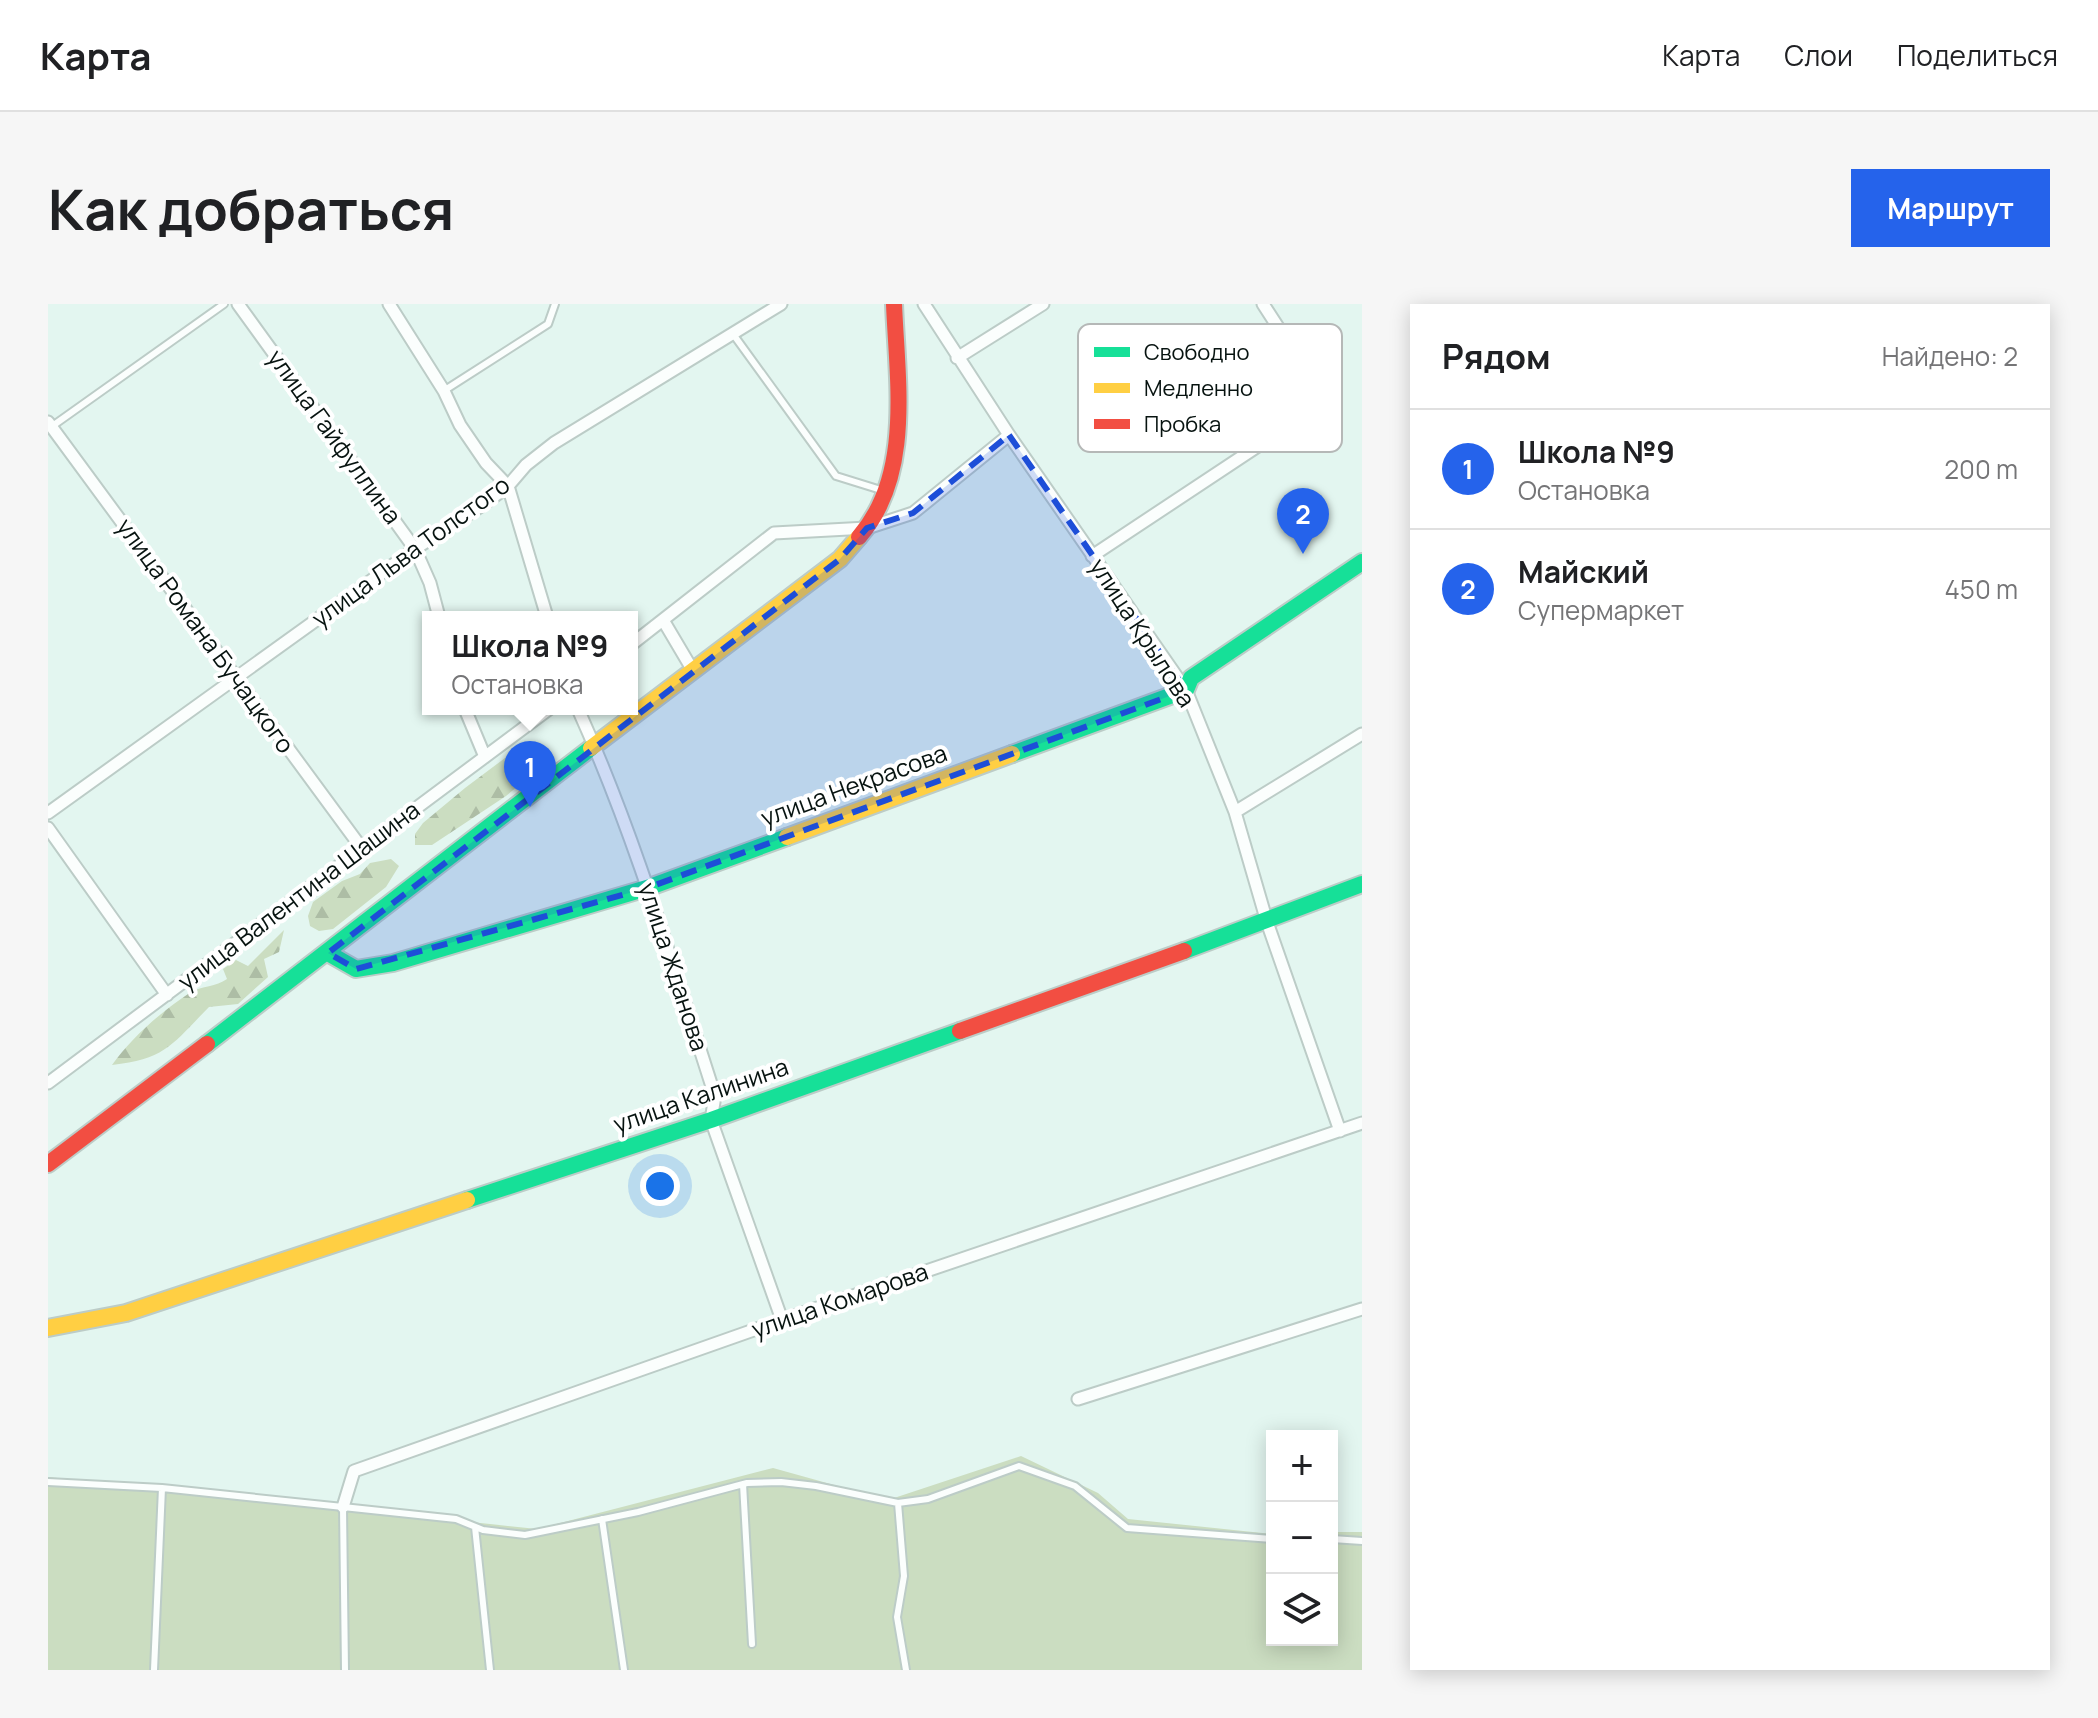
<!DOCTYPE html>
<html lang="ru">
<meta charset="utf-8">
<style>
:root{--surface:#fff;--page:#f6f6f6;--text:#202124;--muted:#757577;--line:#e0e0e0;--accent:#2563eb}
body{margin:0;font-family:Manrope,sans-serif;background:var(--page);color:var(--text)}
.controls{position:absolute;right:24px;bottom:24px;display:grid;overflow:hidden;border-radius:0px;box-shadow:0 4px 20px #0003}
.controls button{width:72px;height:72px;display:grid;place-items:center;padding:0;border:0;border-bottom:2px solid var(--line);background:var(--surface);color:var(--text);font:40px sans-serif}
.you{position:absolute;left:612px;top:882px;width:28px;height:28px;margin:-20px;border:6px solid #fff;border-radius:50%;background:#1a73e8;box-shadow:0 0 0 12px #1a73e833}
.badge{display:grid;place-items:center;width:52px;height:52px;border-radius:50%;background:var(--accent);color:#fff;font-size:26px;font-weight:700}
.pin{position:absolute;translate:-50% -66px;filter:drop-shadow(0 2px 4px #0008)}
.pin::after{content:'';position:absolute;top:42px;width:28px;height:24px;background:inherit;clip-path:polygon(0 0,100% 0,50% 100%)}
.popup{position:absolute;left:374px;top:307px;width:216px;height:104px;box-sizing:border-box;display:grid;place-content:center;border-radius:0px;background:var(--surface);filter:drop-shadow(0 2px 6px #0005);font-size:26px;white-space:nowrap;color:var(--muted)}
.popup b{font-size:30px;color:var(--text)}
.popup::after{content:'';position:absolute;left:50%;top:100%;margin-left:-16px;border:16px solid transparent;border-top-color:var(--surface)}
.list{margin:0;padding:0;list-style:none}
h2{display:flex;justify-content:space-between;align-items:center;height:104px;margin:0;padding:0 32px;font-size:34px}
h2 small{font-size:26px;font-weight:400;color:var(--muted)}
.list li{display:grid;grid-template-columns:52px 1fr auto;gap:24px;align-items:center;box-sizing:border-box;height:120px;padding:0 32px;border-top:2px solid var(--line)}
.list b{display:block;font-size:30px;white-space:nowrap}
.list p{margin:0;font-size:26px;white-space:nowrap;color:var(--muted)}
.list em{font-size:26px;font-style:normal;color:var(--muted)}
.icon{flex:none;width:44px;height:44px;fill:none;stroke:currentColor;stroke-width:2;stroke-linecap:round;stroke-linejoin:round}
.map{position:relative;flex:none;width:1314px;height:1366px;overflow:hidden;border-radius:0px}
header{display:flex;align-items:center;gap:48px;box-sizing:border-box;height:112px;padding:0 40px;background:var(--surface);border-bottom:2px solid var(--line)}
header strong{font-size:38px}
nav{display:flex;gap:44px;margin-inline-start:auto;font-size:28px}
.intro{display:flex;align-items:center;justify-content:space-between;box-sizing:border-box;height:192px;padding:0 48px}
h1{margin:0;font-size:56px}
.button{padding:20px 36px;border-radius:0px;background:var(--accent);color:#fff;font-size:28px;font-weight:700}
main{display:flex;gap:48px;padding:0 48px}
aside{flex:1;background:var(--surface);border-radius:0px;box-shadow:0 4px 20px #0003}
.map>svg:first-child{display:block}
.forest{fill:url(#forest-firs)}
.garden{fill:#cbddc1}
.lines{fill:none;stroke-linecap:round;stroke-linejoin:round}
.lane-casing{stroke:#bcccc7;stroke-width:10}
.street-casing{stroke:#bcccc7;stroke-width:15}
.fast-casing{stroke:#bcccc7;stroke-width:20}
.slow-casing{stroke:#bcccc7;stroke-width:20}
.jam-casing{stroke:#bcccc7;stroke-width:20}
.lane{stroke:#fbfefd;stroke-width:6}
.street{stroke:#fbfefd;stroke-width:11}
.fast{stroke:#16e098;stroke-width:16}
.slow{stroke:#ffcf43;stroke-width:16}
.jam{stroke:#f24e42;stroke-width:16}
.marked{fill:#1d4ed8;fill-opacity:0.2;stroke:#1d4ed8;stroke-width:6;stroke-dasharray:16 10;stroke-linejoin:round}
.labels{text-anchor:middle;stroke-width:8;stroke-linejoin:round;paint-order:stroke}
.street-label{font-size:24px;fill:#071310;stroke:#fff}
.key{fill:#fff;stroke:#b5b8b7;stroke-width:2}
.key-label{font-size:22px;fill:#071310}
</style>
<header>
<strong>Карта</strong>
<nav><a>Карта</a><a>Слои</a><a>Поделиться</a></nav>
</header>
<div class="intro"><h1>Как добраться</h1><a class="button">Маршрут</a></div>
<main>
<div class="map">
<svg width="1314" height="1366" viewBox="0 0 1314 1366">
<defs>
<pattern id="forest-firs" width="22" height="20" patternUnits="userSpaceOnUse" patternTransform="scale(2)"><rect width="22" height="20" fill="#cbddc1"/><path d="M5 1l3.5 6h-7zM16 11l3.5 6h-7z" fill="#adbda5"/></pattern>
</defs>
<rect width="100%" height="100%" fill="#e3f6f0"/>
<path class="forest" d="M487,449L498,459L458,492L384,541H367V530L375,519L417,484L457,454Z
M343,555L351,562L338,583L285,625L271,627L262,622L260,612L265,598L294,577L312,570L322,559Z
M236,626L231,648L216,655L220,673L190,700L161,703C125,739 119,755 64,761C84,733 114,707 143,688C154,682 168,683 179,675L175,665L188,656L200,662Z"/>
<path class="garden" d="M973,1152L1050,1189L1080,1215L1224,1230V1336H1284V1228H1314V1366H0V1173L489,1225L725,1164L840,1196Z"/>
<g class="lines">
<defs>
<path id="lane" d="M685,30L788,172L833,186
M397,86L500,20L507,0
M3,123L176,0
M0,1178L114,1184L295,1203L408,1215L435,1226L477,1231L590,1208L699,1179L733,1178L768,1182L850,1199L880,1195L971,1162L1027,1182L1079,1224L1224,1235
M695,1180L704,1340
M850,1199L856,1272L849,1313L858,1366
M295,1203L297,1366
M554,1215L576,1366
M427,1223L442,1366
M1284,1235L1314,1237
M106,1366L114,1184"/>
<path id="street" d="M190,0L367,245L382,279L391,313
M341,0L396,87L412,121L438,159L460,182L499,313
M876,0L961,131L1138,386L1187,508L1219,618L1292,827
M909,54L995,0
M0,118L315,546
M1044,252L1278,97L1215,0
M615,316L644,365
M584,340L726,229L819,224L865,209L961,131
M417,405L437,453
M530,405C586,529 625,662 667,792L663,816L734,1016
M1187,508L1314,430
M0,509L367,245L436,200L460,182L478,161L506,139L733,0
M0,524L119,691
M0,779L501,405
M1030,1095L1314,1005
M295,1203L306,1167L734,1016L1314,819"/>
<path id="fast" d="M964,450L1138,386L1143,374L1314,258
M1136,647L1314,580
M280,649L308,665L345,659L599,584L739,533
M159,740L543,444
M419,896L663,816L912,727"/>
<path id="slow" d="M543,444L792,255L811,233
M739,533L964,450
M0,1024L78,1009L419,896"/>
<path id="jam" d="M811,233C865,171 849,76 846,0
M912,727L1136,647
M0,860L159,740"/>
</defs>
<use href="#lane" class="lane-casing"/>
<use href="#street" class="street-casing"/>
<use href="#fast" class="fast-casing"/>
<use href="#slow" class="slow-casing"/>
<use href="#jam" class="jam-casing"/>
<use href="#lane" class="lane"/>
<use href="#street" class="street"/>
<use href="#fast" class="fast"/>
<use href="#slow" class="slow"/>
<use href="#jam" class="jam"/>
</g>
<path class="marked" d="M961,131L1138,386L599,584L308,665L280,649L792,255L819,224L865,209Z"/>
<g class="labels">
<g class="street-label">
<text transform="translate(286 133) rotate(54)" y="8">улица Гайфуллина</text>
<text transform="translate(363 248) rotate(-36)" y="8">улица Льва Толстого</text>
<text transform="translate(1094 329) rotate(57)" y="8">улица Крылова</text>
<text transform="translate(157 332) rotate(54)" y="8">улица Романа Бучацкого</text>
<text transform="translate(806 482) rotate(-20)" y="8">улица Некрасова</text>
<text transform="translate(251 592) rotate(-37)" y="8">улица Валентина Шашина</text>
<text transform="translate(625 663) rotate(72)" y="8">улица Жданова</text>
<text transform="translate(653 792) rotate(-19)" y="8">улица Калинина</text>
<text transform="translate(792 997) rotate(-19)" y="8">улица Комарова</text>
</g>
</g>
<rect x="1030" y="20" width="264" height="128" rx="12" class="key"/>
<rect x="1046" y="43" width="36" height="10" fill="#16e098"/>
<rect x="1046" y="79" width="36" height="10" fill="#ffcf43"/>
<rect x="1046" y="115" width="36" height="10" fill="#f24e42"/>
<g class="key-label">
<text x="1096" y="56">Свободно</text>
<text x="1096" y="92">Медленно</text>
<text x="1096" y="128">Пробка</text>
</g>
</svg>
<div class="controls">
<button>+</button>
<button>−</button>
<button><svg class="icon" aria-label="layers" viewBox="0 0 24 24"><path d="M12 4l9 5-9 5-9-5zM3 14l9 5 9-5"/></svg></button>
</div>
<div class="you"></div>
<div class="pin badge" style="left:482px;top:503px">1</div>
<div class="popup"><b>Школа №9</b>Остановка</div>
<div class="pin badge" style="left:1255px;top:250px">2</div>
</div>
<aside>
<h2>Рядом<small>Найдено: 2</small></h2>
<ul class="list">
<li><span class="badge">1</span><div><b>Школа №9</b><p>Остановка</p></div><em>200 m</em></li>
<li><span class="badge">2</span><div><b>Майский</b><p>Супермаркет</p></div><em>450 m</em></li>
</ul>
</aside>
</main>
